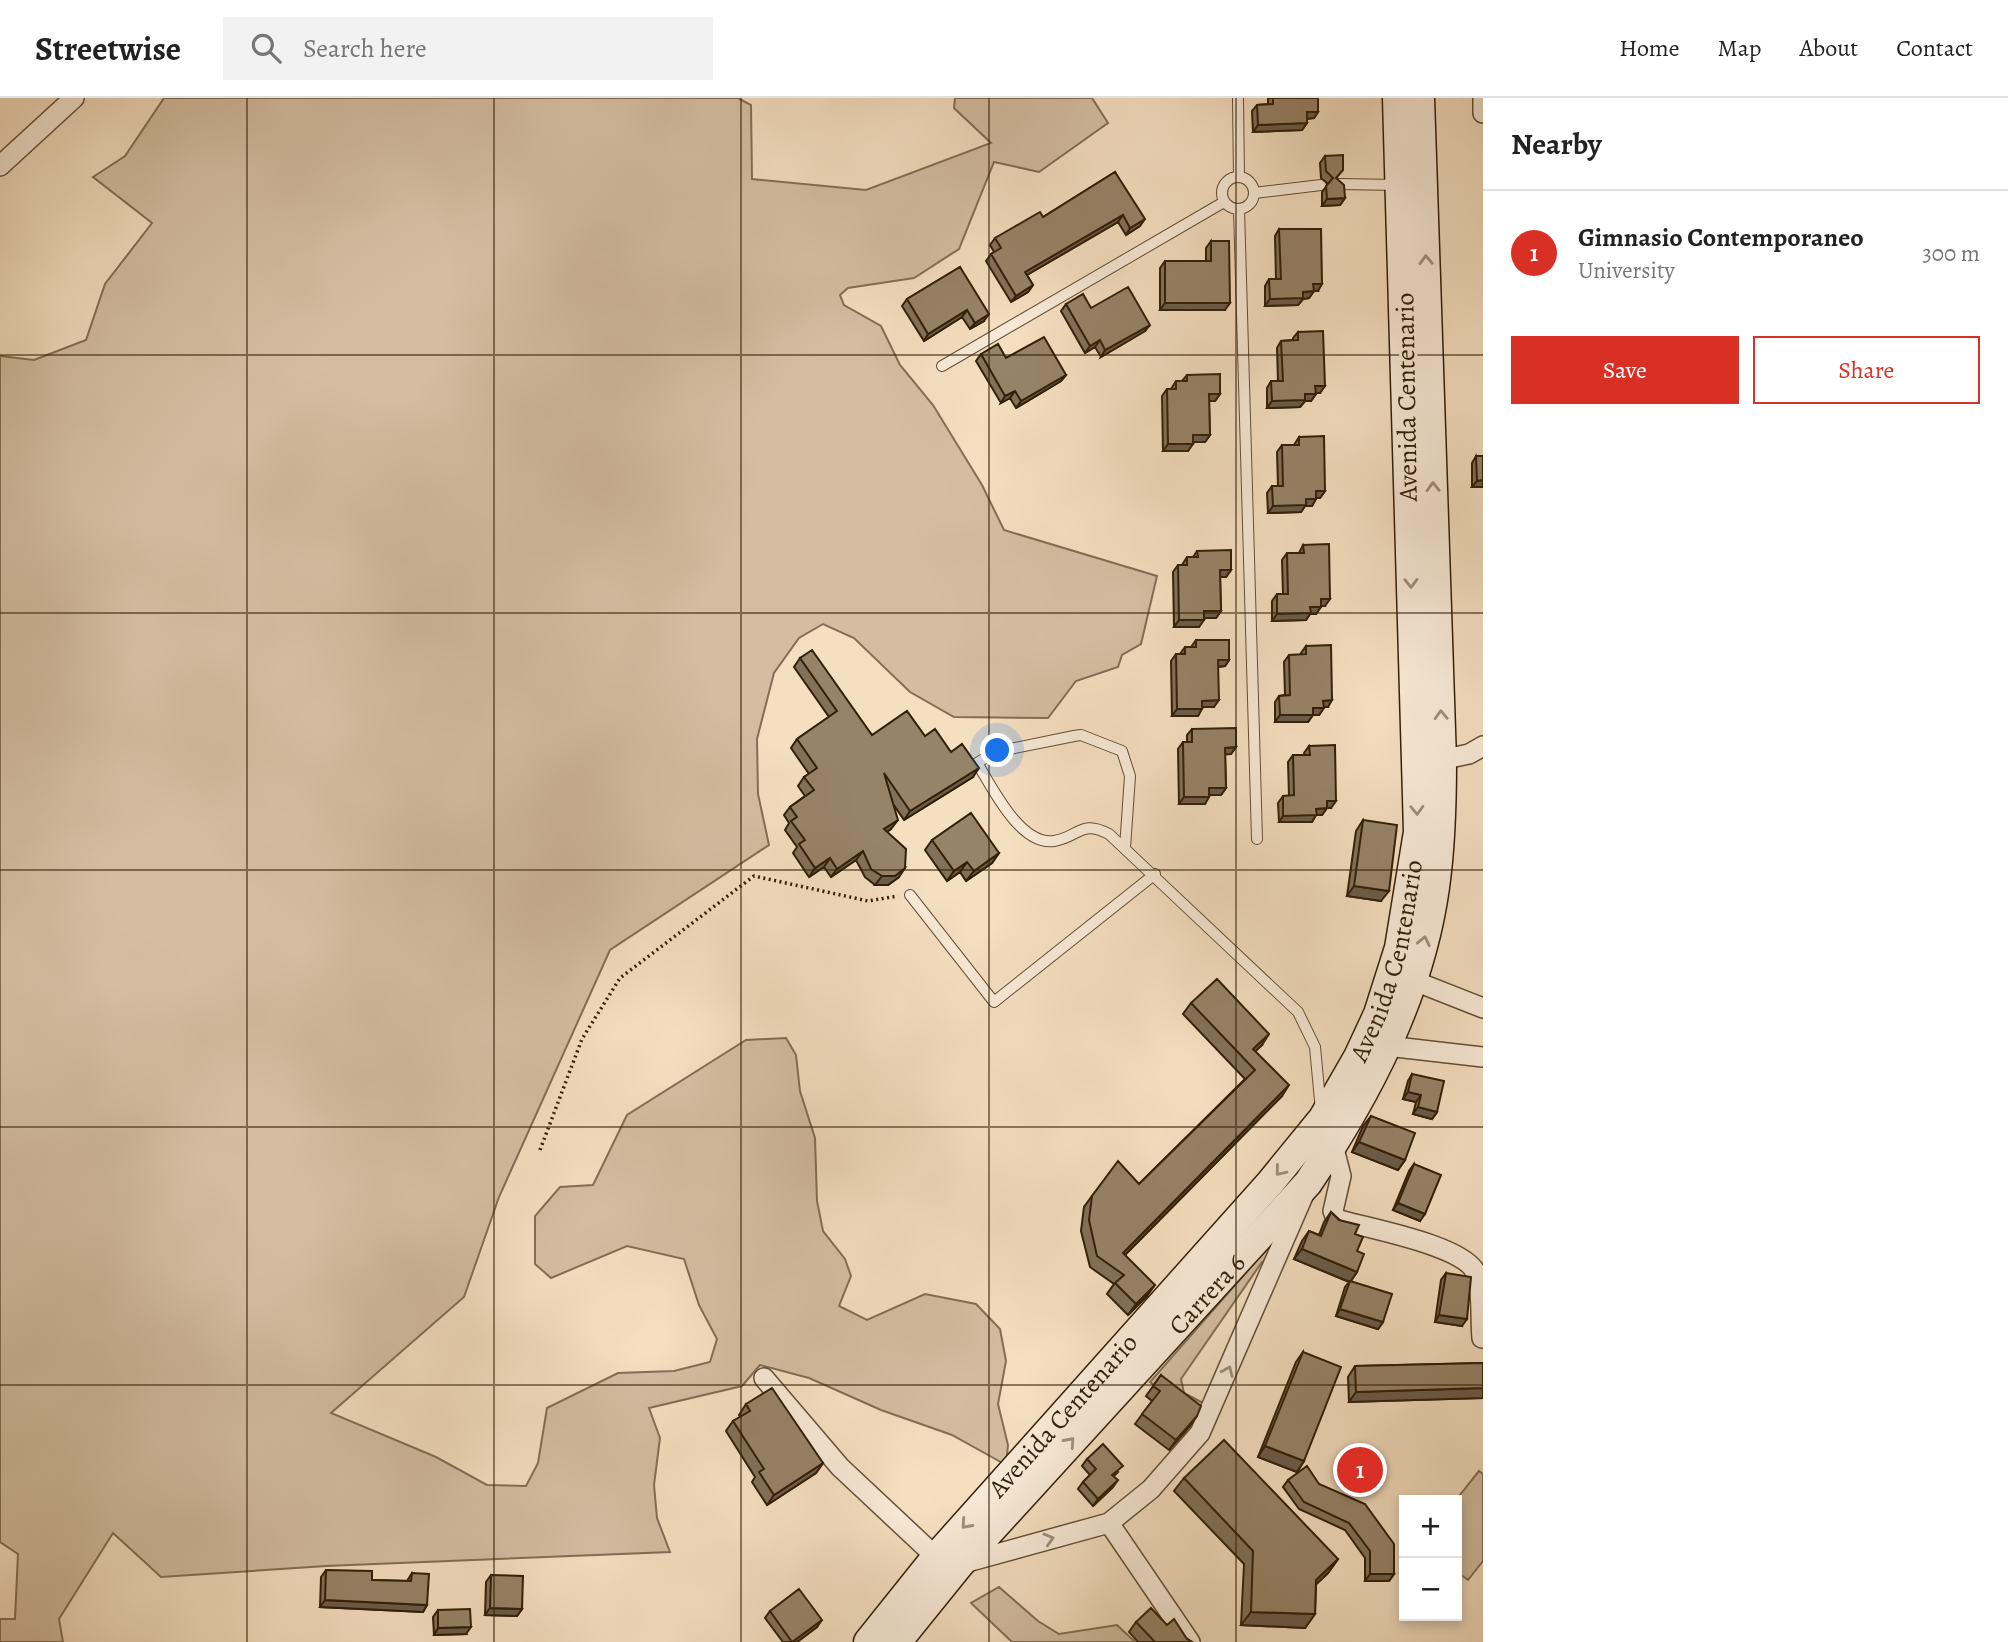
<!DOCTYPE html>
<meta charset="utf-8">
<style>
:root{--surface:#fff;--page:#f2f2f2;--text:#222;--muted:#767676;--line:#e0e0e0;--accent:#d93025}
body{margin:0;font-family:Alegreya,serif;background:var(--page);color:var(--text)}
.controls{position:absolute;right:21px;bottom:21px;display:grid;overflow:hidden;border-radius:0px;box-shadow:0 4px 10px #0003}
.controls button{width:63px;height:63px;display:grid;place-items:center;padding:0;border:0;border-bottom:2px solid var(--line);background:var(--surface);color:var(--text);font:35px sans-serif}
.you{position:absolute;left:998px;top:653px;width:24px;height:24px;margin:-18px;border:5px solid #fff;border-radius:50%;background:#1a73e8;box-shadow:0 0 0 10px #1a73e833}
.badge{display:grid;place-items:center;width:46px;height:46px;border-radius:50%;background:var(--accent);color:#fff;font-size:23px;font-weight:700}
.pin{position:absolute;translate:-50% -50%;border:4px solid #fff;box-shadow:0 2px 7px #0006}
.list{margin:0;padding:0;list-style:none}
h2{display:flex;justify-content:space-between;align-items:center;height:91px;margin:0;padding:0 28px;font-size:30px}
h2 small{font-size:23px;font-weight:400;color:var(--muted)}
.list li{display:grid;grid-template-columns:46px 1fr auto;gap:21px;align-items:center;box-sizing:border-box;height:126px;padding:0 28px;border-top:2px solid var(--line)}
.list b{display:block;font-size:26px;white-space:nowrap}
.list p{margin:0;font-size:23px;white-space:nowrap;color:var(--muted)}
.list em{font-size:23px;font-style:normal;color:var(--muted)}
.actions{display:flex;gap:14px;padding:21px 28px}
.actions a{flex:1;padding:16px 0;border:2px solid var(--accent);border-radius:0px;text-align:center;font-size:24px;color:var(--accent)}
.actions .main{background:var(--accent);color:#fff}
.icon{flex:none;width:38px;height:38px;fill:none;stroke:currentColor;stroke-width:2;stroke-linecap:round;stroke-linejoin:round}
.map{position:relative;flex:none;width:1483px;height:1544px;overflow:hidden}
header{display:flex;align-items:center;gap:42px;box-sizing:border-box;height:98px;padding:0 35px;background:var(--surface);border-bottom:2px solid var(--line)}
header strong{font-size:33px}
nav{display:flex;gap:38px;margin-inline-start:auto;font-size:24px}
.search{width:490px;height:63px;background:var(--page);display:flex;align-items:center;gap:18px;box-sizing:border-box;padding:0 24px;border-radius:0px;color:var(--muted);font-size:26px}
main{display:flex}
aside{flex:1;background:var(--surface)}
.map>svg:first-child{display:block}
.green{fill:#d4bea2;stroke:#836e55;stroke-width:2}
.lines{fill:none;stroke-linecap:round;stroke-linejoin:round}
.service-casing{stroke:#634f36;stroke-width:12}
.minor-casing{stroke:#634f36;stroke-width:22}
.secondary-casing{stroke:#321f08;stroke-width:31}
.path{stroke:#321f08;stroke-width:3.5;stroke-dasharray:2 3.5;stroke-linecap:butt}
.service{stroke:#f8ead7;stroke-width:10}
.minor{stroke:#f8ead7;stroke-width:19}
.secondary{stroke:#f8ead7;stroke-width:28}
.wall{fill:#827159;stroke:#321f08;stroke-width:2}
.shaded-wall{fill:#6a5c49;stroke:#321f08;stroke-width:2}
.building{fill:#978368;stroke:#321f08;stroke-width:2}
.oneway{stroke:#9f8f7a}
.grid{fill:none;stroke:#321f08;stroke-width:2;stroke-opacity:0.55}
.labels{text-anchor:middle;stroke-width:6;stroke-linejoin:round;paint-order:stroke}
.street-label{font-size:26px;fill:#321f08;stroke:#f8ead7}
</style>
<header>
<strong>Streetwise</strong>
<div class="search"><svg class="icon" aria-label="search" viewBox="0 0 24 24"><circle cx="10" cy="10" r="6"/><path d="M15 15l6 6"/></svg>Search here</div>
<nav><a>Home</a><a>Map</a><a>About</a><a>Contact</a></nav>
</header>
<main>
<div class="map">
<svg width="1483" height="1544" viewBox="0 0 1483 1544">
<rect width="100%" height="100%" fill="#f5dfc1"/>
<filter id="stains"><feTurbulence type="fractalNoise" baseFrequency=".00286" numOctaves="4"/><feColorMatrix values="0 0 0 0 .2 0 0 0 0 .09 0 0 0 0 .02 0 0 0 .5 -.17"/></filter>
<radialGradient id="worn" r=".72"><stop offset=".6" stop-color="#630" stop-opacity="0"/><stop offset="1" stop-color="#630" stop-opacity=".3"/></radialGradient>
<path class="green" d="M164,0H738L751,7L752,81L866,92L991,45L954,10L955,0H1092L1108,25L1039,74L994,64L959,151L914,180L848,190L840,197L844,207L881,228L900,267L933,307L982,387L1004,432L1157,478L1141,546L1122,557L1118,569L1076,583L1048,620L954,619L910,594L854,540L823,526L799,540L774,575L757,641L758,696L769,747L610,852L499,1099L464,1199L331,1315L436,1359L487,1387L526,1388L538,1365L547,1310L618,1275L674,1273L710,1264L717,1241L699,1207L684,1161L627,1148L551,1180L535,1166V1118L560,1089L593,1087L627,1017L746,942L786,940L796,957L800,993L815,1040L817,1103L823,1133L845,1161L851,1178L839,1208L867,1222L925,1196L976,1206L1000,1231L1006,1263L998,1306L1008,1347L1006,1367L952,1337L881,1312L809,1280L760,1267L742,1288L649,1310L660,1340L654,1387L657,1420L670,1454L326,1468L161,1479L113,1435L59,1521L63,1544H0V1521H15L18,1456L0,1444V258L34,262L86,242L105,186L152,125L93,79L125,58Z
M1280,1136L1275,1158L1262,1164L1181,1281L1184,1295L1205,1306L1198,1321L1150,1284Z
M1479,1373L1483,1376V1463L1468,1482L1457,1474L1456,1402Z
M999,1489L1038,1523L1059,1536L1117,1527L1135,1544H1012L971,1505Z"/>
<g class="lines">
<defs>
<path id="service" d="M1238,0L1239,79
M1222 95a16 16 0 1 1 32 0a16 16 0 1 1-32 0Z
M1339,86L1398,87
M1254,95L1321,87
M1239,111L1257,741
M942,268L1224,104
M1125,750L1130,678L1122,653L1081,637L1074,638L995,654L977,665C992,689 1020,748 1054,743C1079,739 1081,721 1109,736L1298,914L1315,949L1321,1013
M910,797L994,904L1155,776"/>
<path id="minor" d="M1483,0V15
M0,68L74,0
M1431,664L1469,656L1483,648
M1412,882L1483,910
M1387,948L1483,959
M1331,1039L1341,1078L1333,1113L1336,1121C1366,1130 1464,1147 1476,1175C1483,1192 1480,1221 1482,1240
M764,1280L840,1369L936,1459
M1109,1425L1190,1544
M960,1466L1109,1425L1151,1391L1200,1335L1304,1096"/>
<g id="secondary">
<path id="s1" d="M868,1544L936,1459L1270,1085L1323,1020L1358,959L1378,916L1399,850L1418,734L1397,0"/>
<path id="s2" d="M897,1544L960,1466L1308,1085C1368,996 1420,897 1435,789C1441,747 1442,705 1442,662L1420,0"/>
</g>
</defs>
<use href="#service" class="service-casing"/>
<use href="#minor" class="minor-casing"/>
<use href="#secondary" class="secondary-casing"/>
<path class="path" d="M540,1052L582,941L620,880L754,778L868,803L898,798"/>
<use href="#service" class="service"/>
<use href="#minor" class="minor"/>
<use href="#secondary" class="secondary"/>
</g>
<path class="wall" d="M1268,0H1318V14L1314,20L1307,21V25L1302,32L1253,34L1252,13L1257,7L1268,6Z
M1325,58L1337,80L1345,100L1340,107L1322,108V94L1328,86L1321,80L1320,65Z
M1115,74L1140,128L1126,137L1118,124L1027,177L1033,187L1028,194L1011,204L986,163L991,156L994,154L990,147L995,140L1043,119Z
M1279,131L1318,193H1314L1309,200L1303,201L1298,207L1265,208V188L1269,181H1276L1275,138Z
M1211,143L1225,212H1160V170L1165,163H1206V150Z
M960,169L984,223L970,231L962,219L924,243L902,208L907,201Z
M1066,206L1091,210L1145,233L1101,259L1095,249L1085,255L1061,213Z
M1298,234L1320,295H1316L1311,303H1305L1300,309L1267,310V290L1271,283H1278L1277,250L1281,243L1293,242V240Z
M981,256L1006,260L1066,277L1061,283L1016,310L1010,300L1001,305L976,263Z
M1187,277L1220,296L1215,303H1209L1210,337L1205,344H1193L1188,353H1163L1162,298L1167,291H1171L1176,283H1182Z
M1299,339L1325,393L1320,400H1316L1312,408H1305L1301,414L1268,415L1267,395L1272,388H1278L1277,354L1282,347H1294Z
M1476,358L1483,389H1472V365Z
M1303,447L1325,508H1321L1316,516H1310L1306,522L1272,523V503L1277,496H1283L1282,462L1287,455H1299Z
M1197,453L1231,472L1226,479H1220L1221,513L1216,520H1204L1199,529H1174L1173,474L1178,467H1182L1187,459H1193Z
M1196,542L1229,562L1225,568L1218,569L1214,609H1202L1198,618H1172L1171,563L1176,556H1180L1185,549H1191Z
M1306,548L1328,609H1324L1319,617H1313L1308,624H1275V604L1279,598L1285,597L1284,564L1289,557H1301V555Z
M800,560L872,637L925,638L951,654L973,679L904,722L893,706L891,731L887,734L899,779L888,787H875L865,779L856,762L831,779L824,769L809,779L793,755L797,749L785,732L789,725L784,717L790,709L805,698L798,688L804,679L809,676L791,650L797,641L829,619L794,569Z
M1192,631L1236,649L1231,656H1225L1226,690L1221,697H1209L1205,706H1179L1178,651L1183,644H1187V637Z
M1309,648L1331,710H1327L1322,717H1316L1312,724H1279L1278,705L1283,698H1289L1288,664L1293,657H1305L1304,655Z
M1363,722L1381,803L1347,798L1356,733Z
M932,742L999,755L992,765L966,783L960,774L947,783L925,752Z
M1191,905L1262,947L1255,953L1282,998L1125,1157L1147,1198L1128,1217L1107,1196L1114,1186L1090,1169L1081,1133L1084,1109L1092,1098L1139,1086L1245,981L1183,916Z
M1412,976L1437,1014L1432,1021L1413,1016L1416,1004L1403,1001L1408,983Z
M1371,1018L1405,1062L1398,1072L1352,1054L1363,1028Z
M1414,1066L1420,1123L1393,1112L1409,1073Z
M1331,1114L1355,1136L1357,1153V1174L1351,1183L1383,1224L1378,1231L1336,1218L1345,1189L1349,1184L1294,1161L1302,1143L1309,1133L1319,1137L1324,1124Z
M1446,1175L1462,1228L1435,1224L1441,1182Z
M1303,1254L1304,1363L1297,1374L1258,1359L1296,1264Z
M1483,1265V1300L1349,1304L1348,1279L1355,1268Z
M1161,1277L1190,1328L1169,1352L1135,1326L1152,1303L1146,1298Z
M746,1306L823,1365L816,1375L767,1407L752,1384L755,1379L726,1333L733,1323L740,1319L739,1317Z
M1087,1361L1118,1374L1114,1378L1113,1389L1093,1408L1078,1391L1083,1384L1090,1377L1082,1368Z
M1184,1380L1338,1461L1328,1475L1316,1486L1315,1516L1305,1530L1241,1527L1244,1466L1174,1393Z
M1288,1382L1319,1386L1394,1476L1389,1483H1365V1460L1345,1432L1299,1411L1283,1389Z
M326,1472L372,1482L407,1483L412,1475L427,1507L423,1514L320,1509L321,1479Z
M491,1477L522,1511L517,1518L485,1517L486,1484Z
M438,1512L466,1536L434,1537L433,1519Z
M770,1513L817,1529L797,1544H783L765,1520Z
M1136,1524L1167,1527L1192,1544H1138L1129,1534Z"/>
<path class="shaded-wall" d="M1307,14H1318L1314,20L1302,21Z
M1307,25L1302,32L1253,34L1258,27Z
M1345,100L1340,107L1322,108L1327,101Z
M1123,117L1118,124L1020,181L1025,174Z
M1145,121L1140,128L1126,137L1130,130Z
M1313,186H1322L1318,193H1309Z
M1033,187L1028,194L1011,204L1016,198Z
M1314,193L1309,200L1303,201L1298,207L1265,208L1270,201L1303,194Z
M1165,205H1230L1225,212H1160Z
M967,212L962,219L924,243L928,236Z
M989,216L984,223L970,231L975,225Z
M1150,227L1145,233L1101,259L1105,252Z
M1100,242L1095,249L1085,255L1090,248Z
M1066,277L1061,283L1016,310L1021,303Z
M1315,288H1325L1320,295H1311Z
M1015,293L1010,300L1001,305L1005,298Z
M1209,296H1220L1215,303H1204Z
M1305,296H1316L1311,303H1305L1300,309L1267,310L1272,303Z
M1193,337H1210L1205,344H1188Z
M1168,346H1193L1188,353H1163Z
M1483,382V389H1472L1477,383Z
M1316,393H1325L1320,400H1312Z
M1306,401H1316L1312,408H1305L1301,414L1268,415L1273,408Z
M1220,472H1231L1226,479H1215Z
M1321,501H1330L1325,508H1316Z
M1310,509H1321L1316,516H1310L1306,522L1272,523L1277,516Z
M1204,513H1221L1216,520H1199Z
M1179,522H1204L1199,529H1174Z
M1218,562H1229L1225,568L1214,569Z
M1219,602L1214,609H1198L1202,603Z
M1332,602L1328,609H1319L1323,603Z
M1313,610H1324L1319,617H1313L1308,624H1275L1280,617Z
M1177,611H1202L1198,618H1172Z
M1236,649L1231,656L1220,657L1225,650Z
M979,670L973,679L904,722L910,713Z
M1209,690H1226L1221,697H1204Z
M1184,699H1209L1205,706H1179Z
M1327,703H1336L1331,710H1322Z
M1327,710L1322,717H1316L1312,724H1279L1283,718L1316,711Z
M898,722L891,731L877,740L884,731Z
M863,753L856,762L831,779L837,771Z
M999,755L992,765L966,783L974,773Z
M830,760L824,769L809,779L815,770Z
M967,764L960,774L947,783L954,773Z
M905,770L899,779L888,787H875L882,778Z
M1354,788L1389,793L1381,803L1347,798Z
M1269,936L1262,947L1245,963L1253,951Z
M1289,987L1282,998L1116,1166L1123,1155Z
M1408,994L1421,997L1416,1004L1403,1001Z
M1418,1009L1437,1014L1432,1021L1413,1016Z
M1359,1044L1405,1062L1398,1072L1352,1054Z
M1398,1105L1425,1116L1420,1123L1393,1112Z
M1302,1151L1357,1174L1350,1184L1294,1161Z
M1155,1187L1147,1198L1128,1217L1136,1206Z
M1340,1211L1383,1224L1378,1231L1336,1218Z
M1439,1217L1467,1221L1462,1228L1435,1224Z
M1483,1290V1300L1349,1304L1356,1294Z
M1197,1318L1190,1328L1169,1352L1176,1342Z
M1265,1348L1304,1363L1297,1374L1258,1359Z
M823,1365L816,1375L767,1407L774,1397Z
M1118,1382L1113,1389L1093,1408L1098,1401Z
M1338,1461L1328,1475L1307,1495L1316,1482Z
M1370,1476H1394L1389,1483H1365Z
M325,1502L427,1507L423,1514L320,1509Z
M490,1510L522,1511L517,1518L485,1517Z
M1251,1514L1315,1516L1305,1530L1241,1527Z
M822,1522L817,1529L797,1544H792Z
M471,1529L466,1536L434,1537L438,1530Z"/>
<path class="building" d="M1273,0H1318V14H1307V25L1258,27L1257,7L1273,6Z
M1343,57V72L1336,80L1344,87L1345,100L1327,101L1326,88L1333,80L1326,73L1325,58Z
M1115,74L1145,121L1130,130L1123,117L1025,174L1033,187L1016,198L991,156L1001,150L995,140L1040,114L1043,119Z
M1279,131H1321L1322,186H1313L1314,193L1303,194V200L1270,201L1269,181H1281Z
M1211,143H1229L1230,205H1165V163H1211Z
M960,169L989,216L975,225L967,212L928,236L907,201Z
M1128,189L1150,227L1105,252L1100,242L1090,248L1066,206L1083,196L1091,210Z
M1323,233L1325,288H1315L1316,296H1305V302L1272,303L1271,283H1283L1281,243L1298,242V234Z
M1044,239L1066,277L1021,303L1015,293L1005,298L981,256L998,246L1006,260Z
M1220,276V296H1209L1210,337H1193V346H1168L1167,291H1176V283H1187V277Z
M1324,338L1325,393H1316V401H1306V407L1273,408L1272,388H1283L1282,347H1299V339Z
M1476,358H1483V382L1477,383Z
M1329,446L1330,501H1321V509H1310L1311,515L1277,516V496H1288L1287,455H1304L1303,447Z
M1231,452V472H1220L1221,513H1204V522H1179L1178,467H1187V459H1198L1197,453Z
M1196,542H1229V562H1218L1219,602L1202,603V611H1177L1176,556H1185V549H1196Z
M1331,547L1332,602L1323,603L1324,610H1313V617H1280L1279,598L1290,597L1289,557L1306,556V548Z
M812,552L872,637L907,613L925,638L935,631L951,654L962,646L979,670L910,713L884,675L898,722L884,731L906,751L905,770L895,778H882L871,771L863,753L837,771L830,760L815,770L799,746L805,742L791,723L797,719L790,709L814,692L804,679L817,670L797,641L837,613L800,560Z
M1236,630V649L1225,650L1226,690H1209V699H1184L1183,644H1192V631Z
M1335,647L1336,703H1327V710L1316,711L1317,717L1283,718V698L1294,697L1293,657H1310L1309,648Z
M971,715L999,755L974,773L967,764L954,773L932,742Z
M1363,722L1397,727L1389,793L1354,788Z
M1217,881L1269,936L1253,951L1289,987L1123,1155L1155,1187L1136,1206L1115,1185L1124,1177L1097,1158L1089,1122L1092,1098L1118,1063L1139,1086L1255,972L1191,905Z
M1412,976L1444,983L1437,1014L1418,1009L1421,997L1408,994Z
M1371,1018L1415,1035L1405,1062L1359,1044Z
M1414,1066L1441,1077L1425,1116L1398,1105Z
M1331,1114L1339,1122L1359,1127L1355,1136L1363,1139L1357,1153L1364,1156L1357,1174L1302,1151L1309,1133L1321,1138Z
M1446,1175L1471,1179L1467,1221L1439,1217Z
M1350,1183L1392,1196L1383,1224L1340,1211Z
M1303,1254L1341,1269L1304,1363L1265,1348Z
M1483,1265V1290L1356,1294L1355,1268Z
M1161,1277L1201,1308L1197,1318L1176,1342L1142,1316L1160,1293L1153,1288Z
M772,1290L823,1365L774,1397L759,1374L764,1371L733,1323L750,1313L746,1306Z
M1224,1342L1338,1461L1316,1482L1315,1516L1251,1514L1253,1453L1184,1380Z
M1103,1346L1123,1368L1112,1377L1118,1382L1098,1401L1083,1384L1096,1371L1087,1361Z
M1307,1368L1319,1386L1365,1406L1394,1446V1476H1370V1453L1349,1425L1304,1404L1288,1382Z
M326,1472L372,1473V1482L411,1483L412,1475L429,1476L427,1507L325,1502Z
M491,1477L523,1478L522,1511L490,1510Z
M799,1491L822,1522L792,1544L770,1513Z
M1151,1510L1167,1527L1174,1521L1187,1541L1192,1544H1155L1136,1524Z
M470,1511L471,1529L438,1530V1512Z"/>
<defs><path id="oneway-chevron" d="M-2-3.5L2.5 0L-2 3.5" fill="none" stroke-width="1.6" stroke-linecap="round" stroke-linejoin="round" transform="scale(1.75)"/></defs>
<g class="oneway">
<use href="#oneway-chevron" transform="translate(1426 162) rotate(-92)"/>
<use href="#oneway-chevron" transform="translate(1433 389) rotate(-92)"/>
<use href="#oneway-chevron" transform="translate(1411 485) rotate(89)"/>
<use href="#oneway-chevron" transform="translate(1441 617) rotate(-92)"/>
<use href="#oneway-chevron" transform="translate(1417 712) rotate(88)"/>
<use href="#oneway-chevron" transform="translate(1424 843) rotate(-78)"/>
<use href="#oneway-chevron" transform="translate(1280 1073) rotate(129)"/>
<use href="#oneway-chevron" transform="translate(1228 1273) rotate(-66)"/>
<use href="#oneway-chevron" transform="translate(1070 1344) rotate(-48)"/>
<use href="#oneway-chevron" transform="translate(966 1426) rotate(132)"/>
<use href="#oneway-chevron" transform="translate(1049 1441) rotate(-16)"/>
</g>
<path class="grid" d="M247,0V1544M494,0V1544M741,0V1544M989,0V1544M1236,0V1544M0,257H1483M0,515H1483M0,772H1483M0,1029H1483M0,1287H1483"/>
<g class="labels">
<g class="street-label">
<text transform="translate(1406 299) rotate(-91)" y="9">Avenida Centenario</text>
<text dy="9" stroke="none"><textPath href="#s1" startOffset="866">Avenida Centenario</textPath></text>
<text dy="9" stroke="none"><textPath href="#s2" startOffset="466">Carrera 6</textPath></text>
<text dy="9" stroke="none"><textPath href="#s1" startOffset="299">Avenida Centenario</textPath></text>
</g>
</g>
<rect width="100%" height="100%" filter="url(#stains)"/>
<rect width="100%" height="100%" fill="url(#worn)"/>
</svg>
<div class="controls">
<button>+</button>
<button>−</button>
</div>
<div class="you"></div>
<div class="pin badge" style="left:1360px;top:1372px">1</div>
</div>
<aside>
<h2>Nearby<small></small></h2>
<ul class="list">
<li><span class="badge">1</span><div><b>Gimnasio Contemporaneo</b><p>University</p></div><em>300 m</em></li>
</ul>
<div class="actions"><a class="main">Save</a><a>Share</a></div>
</aside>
</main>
